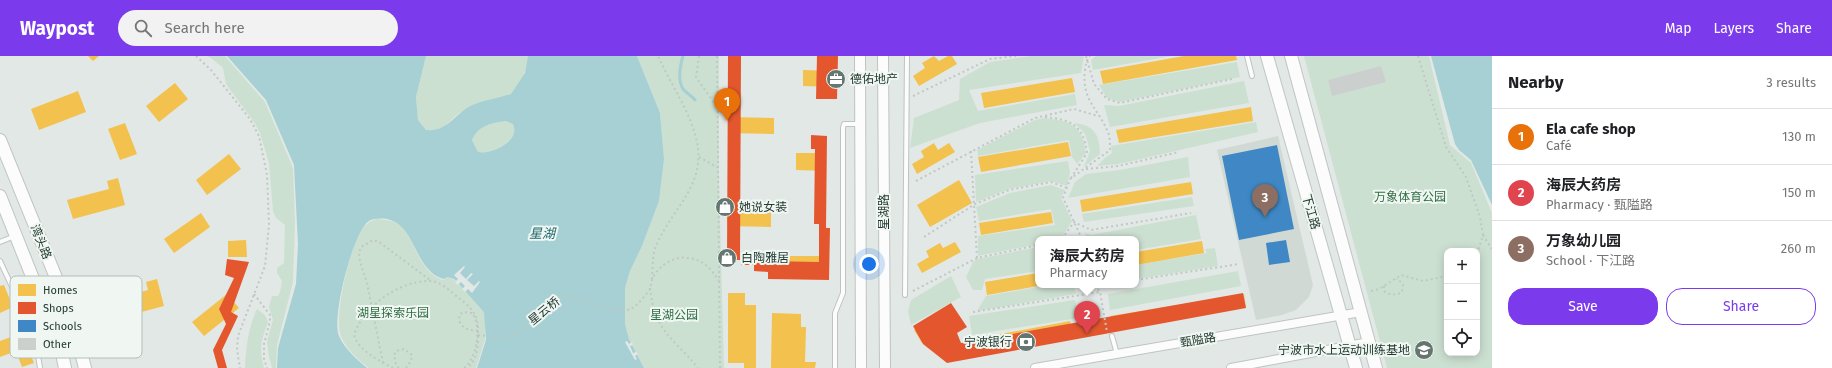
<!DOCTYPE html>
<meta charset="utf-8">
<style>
:root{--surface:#fff;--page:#f2f2f2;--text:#202124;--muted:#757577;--line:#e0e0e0;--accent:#7c3aed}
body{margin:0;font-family:"Fira Sans","Noto Sans SC",sans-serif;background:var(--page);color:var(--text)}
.controls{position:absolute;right:12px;bottom:12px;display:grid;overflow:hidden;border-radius:8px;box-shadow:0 2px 10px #0003}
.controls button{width:36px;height:36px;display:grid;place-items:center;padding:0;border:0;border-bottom:1px solid var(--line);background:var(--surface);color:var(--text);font:20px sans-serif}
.you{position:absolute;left:869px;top:208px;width:14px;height:14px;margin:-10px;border:3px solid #fff;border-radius:50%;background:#1a73e8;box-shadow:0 0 0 6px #1a73e833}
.badge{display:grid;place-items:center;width:26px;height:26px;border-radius:50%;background:var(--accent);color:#fff;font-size:13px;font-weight:700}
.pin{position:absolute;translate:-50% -33px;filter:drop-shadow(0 1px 2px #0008)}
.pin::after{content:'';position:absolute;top:21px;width:14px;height:12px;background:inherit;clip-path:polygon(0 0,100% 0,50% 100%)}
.popup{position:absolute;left:1035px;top:180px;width:104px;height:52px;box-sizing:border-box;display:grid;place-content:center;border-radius:8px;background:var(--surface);filter:drop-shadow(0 1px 3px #0005);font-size:13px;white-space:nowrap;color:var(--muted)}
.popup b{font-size:15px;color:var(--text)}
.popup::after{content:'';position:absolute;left:50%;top:100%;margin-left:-8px;border:8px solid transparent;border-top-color:var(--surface)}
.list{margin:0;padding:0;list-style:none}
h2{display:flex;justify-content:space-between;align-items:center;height:52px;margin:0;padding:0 16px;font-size:17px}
h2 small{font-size:13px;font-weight:400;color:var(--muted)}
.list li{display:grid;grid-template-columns:26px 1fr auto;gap:12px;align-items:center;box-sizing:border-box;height:56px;padding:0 16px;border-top:1px solid var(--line)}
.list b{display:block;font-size:15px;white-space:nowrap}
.list p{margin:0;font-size:13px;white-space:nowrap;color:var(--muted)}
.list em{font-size:13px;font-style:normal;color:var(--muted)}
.actions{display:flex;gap:8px;padding:12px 16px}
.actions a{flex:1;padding:9px 0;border:1px solid var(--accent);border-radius:16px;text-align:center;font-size:14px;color:var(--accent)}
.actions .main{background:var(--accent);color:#fff}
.icon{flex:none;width:22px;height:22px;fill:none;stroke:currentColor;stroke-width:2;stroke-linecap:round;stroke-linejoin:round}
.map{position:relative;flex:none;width:1492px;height:312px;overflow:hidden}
header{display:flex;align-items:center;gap:24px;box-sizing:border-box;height:56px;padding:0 20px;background:var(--accent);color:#fff}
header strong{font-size:19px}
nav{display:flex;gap:22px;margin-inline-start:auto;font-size:14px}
.search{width:280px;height:36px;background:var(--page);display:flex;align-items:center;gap:10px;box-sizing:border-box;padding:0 14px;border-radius:22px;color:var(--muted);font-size:15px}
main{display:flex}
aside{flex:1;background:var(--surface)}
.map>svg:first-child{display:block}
.built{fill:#d1d9d5}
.green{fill:#cce0d1;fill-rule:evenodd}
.water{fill:#a6d0d3;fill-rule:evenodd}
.pier{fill:#e2e8e5}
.homes{fill:#f2c14e}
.shops{fill:#e4572e}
.schools{fill:#3f88c5}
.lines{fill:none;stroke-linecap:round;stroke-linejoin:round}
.stream{stroke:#a6d0d3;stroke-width:3}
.building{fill:#cbd0ce}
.service-casing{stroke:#bfc4c2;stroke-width:6}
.minor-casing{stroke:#bfc4c2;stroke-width:10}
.tertiary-casing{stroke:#bfc4c2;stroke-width:12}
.secondary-casing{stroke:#bfc5c2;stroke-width:14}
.path{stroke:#bfc8c4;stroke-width:2;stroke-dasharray:2 3;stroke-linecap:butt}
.service{stroke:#fbfcfb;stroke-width:4}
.minor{stroke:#fbfcfb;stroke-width:8}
.tertiary{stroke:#fbfcfb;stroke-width:10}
.secondary{stroke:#fbfcfb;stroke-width:12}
.path-bridge{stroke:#bfc8c4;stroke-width:2;stroke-dasharray:2 3;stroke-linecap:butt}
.labels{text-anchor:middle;stroke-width:4;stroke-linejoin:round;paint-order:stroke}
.poi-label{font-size:12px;fill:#223931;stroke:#f0f7f3;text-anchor:start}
.park-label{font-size:12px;fill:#306d43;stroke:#f0f7f3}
.street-label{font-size:12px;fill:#223931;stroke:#f0f7f3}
.water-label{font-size:13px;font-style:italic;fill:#216970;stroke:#f0f7f3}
.key{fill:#f0f7f3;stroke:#b2beb9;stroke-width:1}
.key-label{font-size:11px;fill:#223931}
</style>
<header>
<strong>Waypost</strong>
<div class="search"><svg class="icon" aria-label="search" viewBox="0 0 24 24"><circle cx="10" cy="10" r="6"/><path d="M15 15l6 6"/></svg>Search here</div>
<nav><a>Map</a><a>Layers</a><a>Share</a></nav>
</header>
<main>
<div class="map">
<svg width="1492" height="312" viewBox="0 0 1492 312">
<rect width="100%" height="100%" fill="#e2e8e5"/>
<path class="built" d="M1278,80L1313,229L1309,241L1296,254L1282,259L1256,264L1217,94Z"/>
<path class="green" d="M207,0H225L265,46L293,112L295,167L293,226L277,289L276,312H272L269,301L267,285L273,264L269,251L272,240H278L280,236L282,225L277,217V212L284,207L285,169L276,162L273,155L269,107L260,77L254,66L226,28L223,12L211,2Z
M426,0H528C527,13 522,27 512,37C507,42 472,49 463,55C447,63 449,76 426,74L418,64L416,41Z
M637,0H719V126L724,312H644L629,283L625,268V232L630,215L642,190L659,145L664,103L660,57Z
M1031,0H1084L1081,17L969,34L978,55L1075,38L1077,49L980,67L910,92L914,62L959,44L960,23L990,6Z
M1096,0H1171L1093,14L1091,4Z
M1304,0H1429L1450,89L1471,107L1492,157V312H1387ZM1447,195H1477V297H1447Z
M1237,6L1240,21L1120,46L1107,42L1099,29Z
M1244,25L1249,47L1110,71L1104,49L1119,50Z
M1044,62C1070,65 1082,68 1086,97L1077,108L1072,101L1069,84L978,100L977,94L1035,64Z
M506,65L513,67C521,85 491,99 478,96L472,84C479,69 490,67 506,65Z
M1256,66L1258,76L1119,108L1097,110L1105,102L1112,97L1111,90Z
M1075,67C1094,69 1100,79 1100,98L1084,111L1090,95L1085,78Z
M1188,101L1190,121L1068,142L1075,126L1086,118L1120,114Z
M1068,105L1070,117L1067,130L1051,125L1009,133L976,146L975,119Z
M1051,129L1065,134L1061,142L1072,165L1061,183H1038V188L978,200V180L1055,169L1051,153L979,165L976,151L1010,137Z
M1192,141L1194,150L1084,166L1082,158Z
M1196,159L1201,183L1136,194V183H1087L1085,177L1091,179Z
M377,163C384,164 395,164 401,170C416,185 419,217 443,224L447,221L454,224L485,256V284L476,312H369C358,304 343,290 340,277C335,258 350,188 362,173C366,168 370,165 377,163Z
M1038,191V215L985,223L982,234H973L966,221L973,206L977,203Z
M1215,192L1218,210L1136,223V209L1207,197L1205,193Z
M1238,215L1241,230L1110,254L1108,238Z
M951,220L961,241L911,269L908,255L911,244Z
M1049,229H1074L1076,238L977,255L986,240Z
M1075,244L1078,262L972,279L969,260Z
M257,253L265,259L268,266C261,285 259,292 264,312H245C246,291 248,272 257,253Z"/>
<path class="water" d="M227,0H426L416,41L418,64L426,74C450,76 454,56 475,48C486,44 499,42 511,38L525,17L528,0H637L660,57L664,103L659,145L642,190L630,215L625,232V268L629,283L644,312H477L486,284L484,256L454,223L447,221L444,223C415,216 416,171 390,164C385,162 374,162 369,165C353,174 331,263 339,280C344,292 357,304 367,312H277L278,292L296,228L298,188L294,109L266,44ZM506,65L513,68C521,85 491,99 478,96L472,84C479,69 491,67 506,65Z
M1431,0H1492V149L1471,104L1459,94L1455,88Z"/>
<path class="pier" d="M464,210L465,211L460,217L466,223L471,217L473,218L467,224L474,230L479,225L480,226L472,237L468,233L465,236L462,233L465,230L461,226L458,229L455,226L458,223L454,219Z
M627,285L629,288L632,286L633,289L630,290L633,297L636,296L638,298L635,300L637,303L635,304L625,286Z"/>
<path class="homes" d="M88,0H99L93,5Z
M934,0L939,5L948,0H952L957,8L919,30L913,20L925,12L922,7Z
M1184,0H1236L1237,4L1103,28L1100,15Z
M803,14L834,15L833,31L803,30Z
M1072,22L1075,36L984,52L981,37Z
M175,27L188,43L159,66L146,50Z
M78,35L86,56L39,74L31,53Z
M1251,51L1253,65L1119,87L1116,74Z
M728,61L774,62V78L728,77Z
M125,67L137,98L120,104L108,73Z
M1068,86L1071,100L981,116L978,101Z
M934,87L938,94L949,87L955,96L917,118L912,108L924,101L921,95Z
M796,97H826V115L796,114Z
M229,98L241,113L207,139L196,124Z
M118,122L125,149L73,163L67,144L109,133L107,125Z
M959,124L972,147L930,171L917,149Z
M1191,126L1193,138L1082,156L1080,144Z
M728,155L771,156V171L727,170Z
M1051,156L1053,167L981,179L979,167Z
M201,157L210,171L174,197L164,183Z
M246,184L247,201H228V185Z
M1202,185L1204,197L1136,209V196Z
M955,186L961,196L922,217L917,208L929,201L926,195L940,187L943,192Z
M775,200H828V220L775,219Z
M1038,217V230L987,239L985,226Z
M157,223L164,250L111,264L106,245L148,234L146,226Z
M4,229L13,251L0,257V230Z
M728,237H745V249H756V312H744V307H728Z
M227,238L239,252L204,280L192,266Z
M1244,238L1246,251L1113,273L1110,260Z
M942,256L951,269L922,287L914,274Z
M772,257L801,258V271H806L805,306H816L815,312H771Z
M1070,265L1073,282L972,302L969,284Z
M22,277L34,307L22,311L16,295L0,301V285Z"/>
<path class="shops" d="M728,0H741L740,204H727Z
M817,0H838L837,43H816Z
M811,79L827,80L826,172H830L829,224L768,223V216L754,215V209H741V199H766L765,205L819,206V168H814L815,93H811Z
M227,203L249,206L231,256L238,260L222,294L227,312H218L213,294L226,268L219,253L234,222L225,219Z
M1243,237L1246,252L947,307L923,288L913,270L951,247L967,271L957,277L961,287Z"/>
<path class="schools" d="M1277,89L1294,173L1239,184L1222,100Z
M1286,184L1290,206L1269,209L1266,187Z"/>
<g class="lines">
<path class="stream" d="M683,0C680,10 677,23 683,33C686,37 692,40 695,44"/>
</g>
<path class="building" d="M1381,10L1386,26L1332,40L1328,24Z"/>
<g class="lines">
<defs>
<path id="service" d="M1247,0L1252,20
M0,186L15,180
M0,205L35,280L40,312
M905,239L907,0
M1112,280L1117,298
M835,312V257L843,237V72L844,68H860"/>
<path id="minor" d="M1035,312L1361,256
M1231,312L1369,286"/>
<path id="tertiary" d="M860,0L861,312
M883,0L885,312"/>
<path id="secondary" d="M1267,0L1356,312
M1291,0L1376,312
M0,84L72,261L85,312
M0,140L61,293L65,312"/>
</defs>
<use href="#service" class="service-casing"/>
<use href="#minor" class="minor-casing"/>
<use href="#tertiary" class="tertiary-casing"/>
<use href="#secondary" class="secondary-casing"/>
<path class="path" d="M196,0L211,14L250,63L259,80L267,119L269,169L265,210L238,280L237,294L240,312
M699,0L696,21L717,51
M717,0L720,312
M1086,0L1094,28L1107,43L1120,47L1232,23
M1418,0L1446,91L1466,121L1480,161L1483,179L1477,198
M913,40L990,3L1016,0
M1045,61C1071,64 1083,68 1087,97L1071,122
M971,95L977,202
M699,101L717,111
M1086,113L1118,110L1179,96
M916,125L1035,62L1074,53L1098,60
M1483,179L1492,193
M924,181L975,148L1009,134L1051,126L1067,132
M1062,183L1074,166L1091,174L1191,157
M1082,183L1063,142L1070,123L1110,94C1110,90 1110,84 1109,79C1100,53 1081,46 1085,14C1086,8 1086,4 1090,0
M652,223C653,213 652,199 656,190C674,148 711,127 694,75C686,49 669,25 658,0
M1136,224L1239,208
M1095,229L1100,236L1107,276
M1384,230V235C1388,239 1396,240 1402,236L1403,229L1401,226L1396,223
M650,232C655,277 673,281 698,312
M913,235L977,202L1038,189
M1371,235L1379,233L1401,219L1423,225L1447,220
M254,238L270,259V265L264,288V303L267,312
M973,256L1100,236
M472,257L464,256L460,258L459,264C462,273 469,274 478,275
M478,279C517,284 518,278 544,253C550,247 555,242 562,240C581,241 615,259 631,253C637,250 646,239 650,233C651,230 651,227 652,224C657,210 675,199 689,202C704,204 711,213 719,225
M383,307L367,227L360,206L359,196L361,191L373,184L379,186L430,224
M393,312C380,305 361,296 355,282C353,277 357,272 359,268C372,245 402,225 429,225C440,224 452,237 460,243C471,251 478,259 478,273C478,286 479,303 467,312
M399,312L396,309L394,299L396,295L404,293L412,299L411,305L406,312"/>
<use href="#service" class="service"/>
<use href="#minor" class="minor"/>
<use href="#tertiary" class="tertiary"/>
<use href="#secondary" class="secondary"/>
<path class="path-bridge" d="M464,312C477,303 482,269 472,257"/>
</g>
<defs>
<symbol id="office-disc" viewBox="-11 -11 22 22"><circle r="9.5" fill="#657670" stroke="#f0f7f3"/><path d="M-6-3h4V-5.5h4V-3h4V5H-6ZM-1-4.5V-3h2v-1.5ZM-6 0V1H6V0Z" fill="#fff"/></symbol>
<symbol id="shop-disc" viewBox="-11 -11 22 22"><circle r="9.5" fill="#657670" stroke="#f0f7f3"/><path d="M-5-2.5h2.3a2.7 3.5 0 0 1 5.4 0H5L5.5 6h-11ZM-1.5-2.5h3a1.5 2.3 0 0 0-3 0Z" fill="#fff"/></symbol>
<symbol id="bank-disc" viewBox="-11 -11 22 22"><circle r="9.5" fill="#657670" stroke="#f0f7f3"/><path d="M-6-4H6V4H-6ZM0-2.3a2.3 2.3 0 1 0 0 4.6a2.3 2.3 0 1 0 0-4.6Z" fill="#fff"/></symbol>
<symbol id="school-disc" viewBox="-11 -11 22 22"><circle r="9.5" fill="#657670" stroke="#f0f7f3"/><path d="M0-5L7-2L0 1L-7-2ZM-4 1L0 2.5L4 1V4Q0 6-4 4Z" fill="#fff"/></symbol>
</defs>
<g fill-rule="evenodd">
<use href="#office-disc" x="825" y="12" width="22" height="22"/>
<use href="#shop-disc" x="714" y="140" width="22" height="22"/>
<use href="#shop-disc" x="716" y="191" width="22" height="22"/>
<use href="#bank-disc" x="1015" y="275" width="22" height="22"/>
<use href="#school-disc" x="1413" y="283" width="22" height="22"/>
</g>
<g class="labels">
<g class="poi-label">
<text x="850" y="27">德佑地产</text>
<text x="739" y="155">她说女装</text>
<text x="741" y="206">白陶雅居</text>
<text x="1012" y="290" text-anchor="end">宁波银行</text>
<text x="1410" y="298" text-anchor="end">宁波市水上运动训练基地</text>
</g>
<g class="park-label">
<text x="1410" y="145">万象体育公园</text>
<text x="393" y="261">湖星探索乐园</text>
<text x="674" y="263">星湖公园</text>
</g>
<g class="street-label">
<text transform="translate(884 156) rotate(-90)" y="4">星湖路</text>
<text transform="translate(1311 156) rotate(74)" y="4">下江路</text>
<text transform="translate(41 186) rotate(68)" y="4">湾头路</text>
<text transform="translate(544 255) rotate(-39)" y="4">星云桥</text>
<text transform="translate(1198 284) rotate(-10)" y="4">甄隘路</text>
</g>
<g class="water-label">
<text x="542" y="182">星湖</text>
</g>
</g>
<rect x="10" y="220" width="132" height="82" rx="6" class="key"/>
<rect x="18" y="228" width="18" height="12" fill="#f2c14e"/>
<rect x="18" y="246" width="18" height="12" fill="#e4572e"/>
<rect x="18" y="264" width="18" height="12" fill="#3f88c5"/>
<rect x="18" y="282" width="18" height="12" fill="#cbd0ce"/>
<g class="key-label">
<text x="43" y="238">Homes</text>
<text x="43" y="256">Shops</text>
<text x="43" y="274">Schools</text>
<text x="43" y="292">Other</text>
</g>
</svg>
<div class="controls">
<button>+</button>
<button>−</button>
<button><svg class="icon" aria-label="locate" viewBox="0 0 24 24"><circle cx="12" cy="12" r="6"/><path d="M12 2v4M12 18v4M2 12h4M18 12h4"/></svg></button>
</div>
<div class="you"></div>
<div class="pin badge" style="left:727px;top:65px;background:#e8710a">1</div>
<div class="pin badge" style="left:1087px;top:278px;background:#e0444e">2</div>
<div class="popup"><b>海辰大药房</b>Pharmacy</div>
<div class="pin badge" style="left:1265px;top:161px;background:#8d6e63">3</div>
</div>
<aside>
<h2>Nearby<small>3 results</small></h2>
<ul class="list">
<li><span class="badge" style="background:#e8710a">1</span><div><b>Ela cafe shop</b><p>Café</p></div><em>130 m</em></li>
<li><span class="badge" style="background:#e0444e">2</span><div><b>海辰大药房</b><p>Pharmacy · 甄隘路</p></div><em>150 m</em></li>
<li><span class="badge" style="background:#8d6e63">3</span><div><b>万象幼儿园</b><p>School · 下江路</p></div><em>260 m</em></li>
</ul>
<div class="actions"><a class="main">Save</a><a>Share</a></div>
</aside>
</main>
